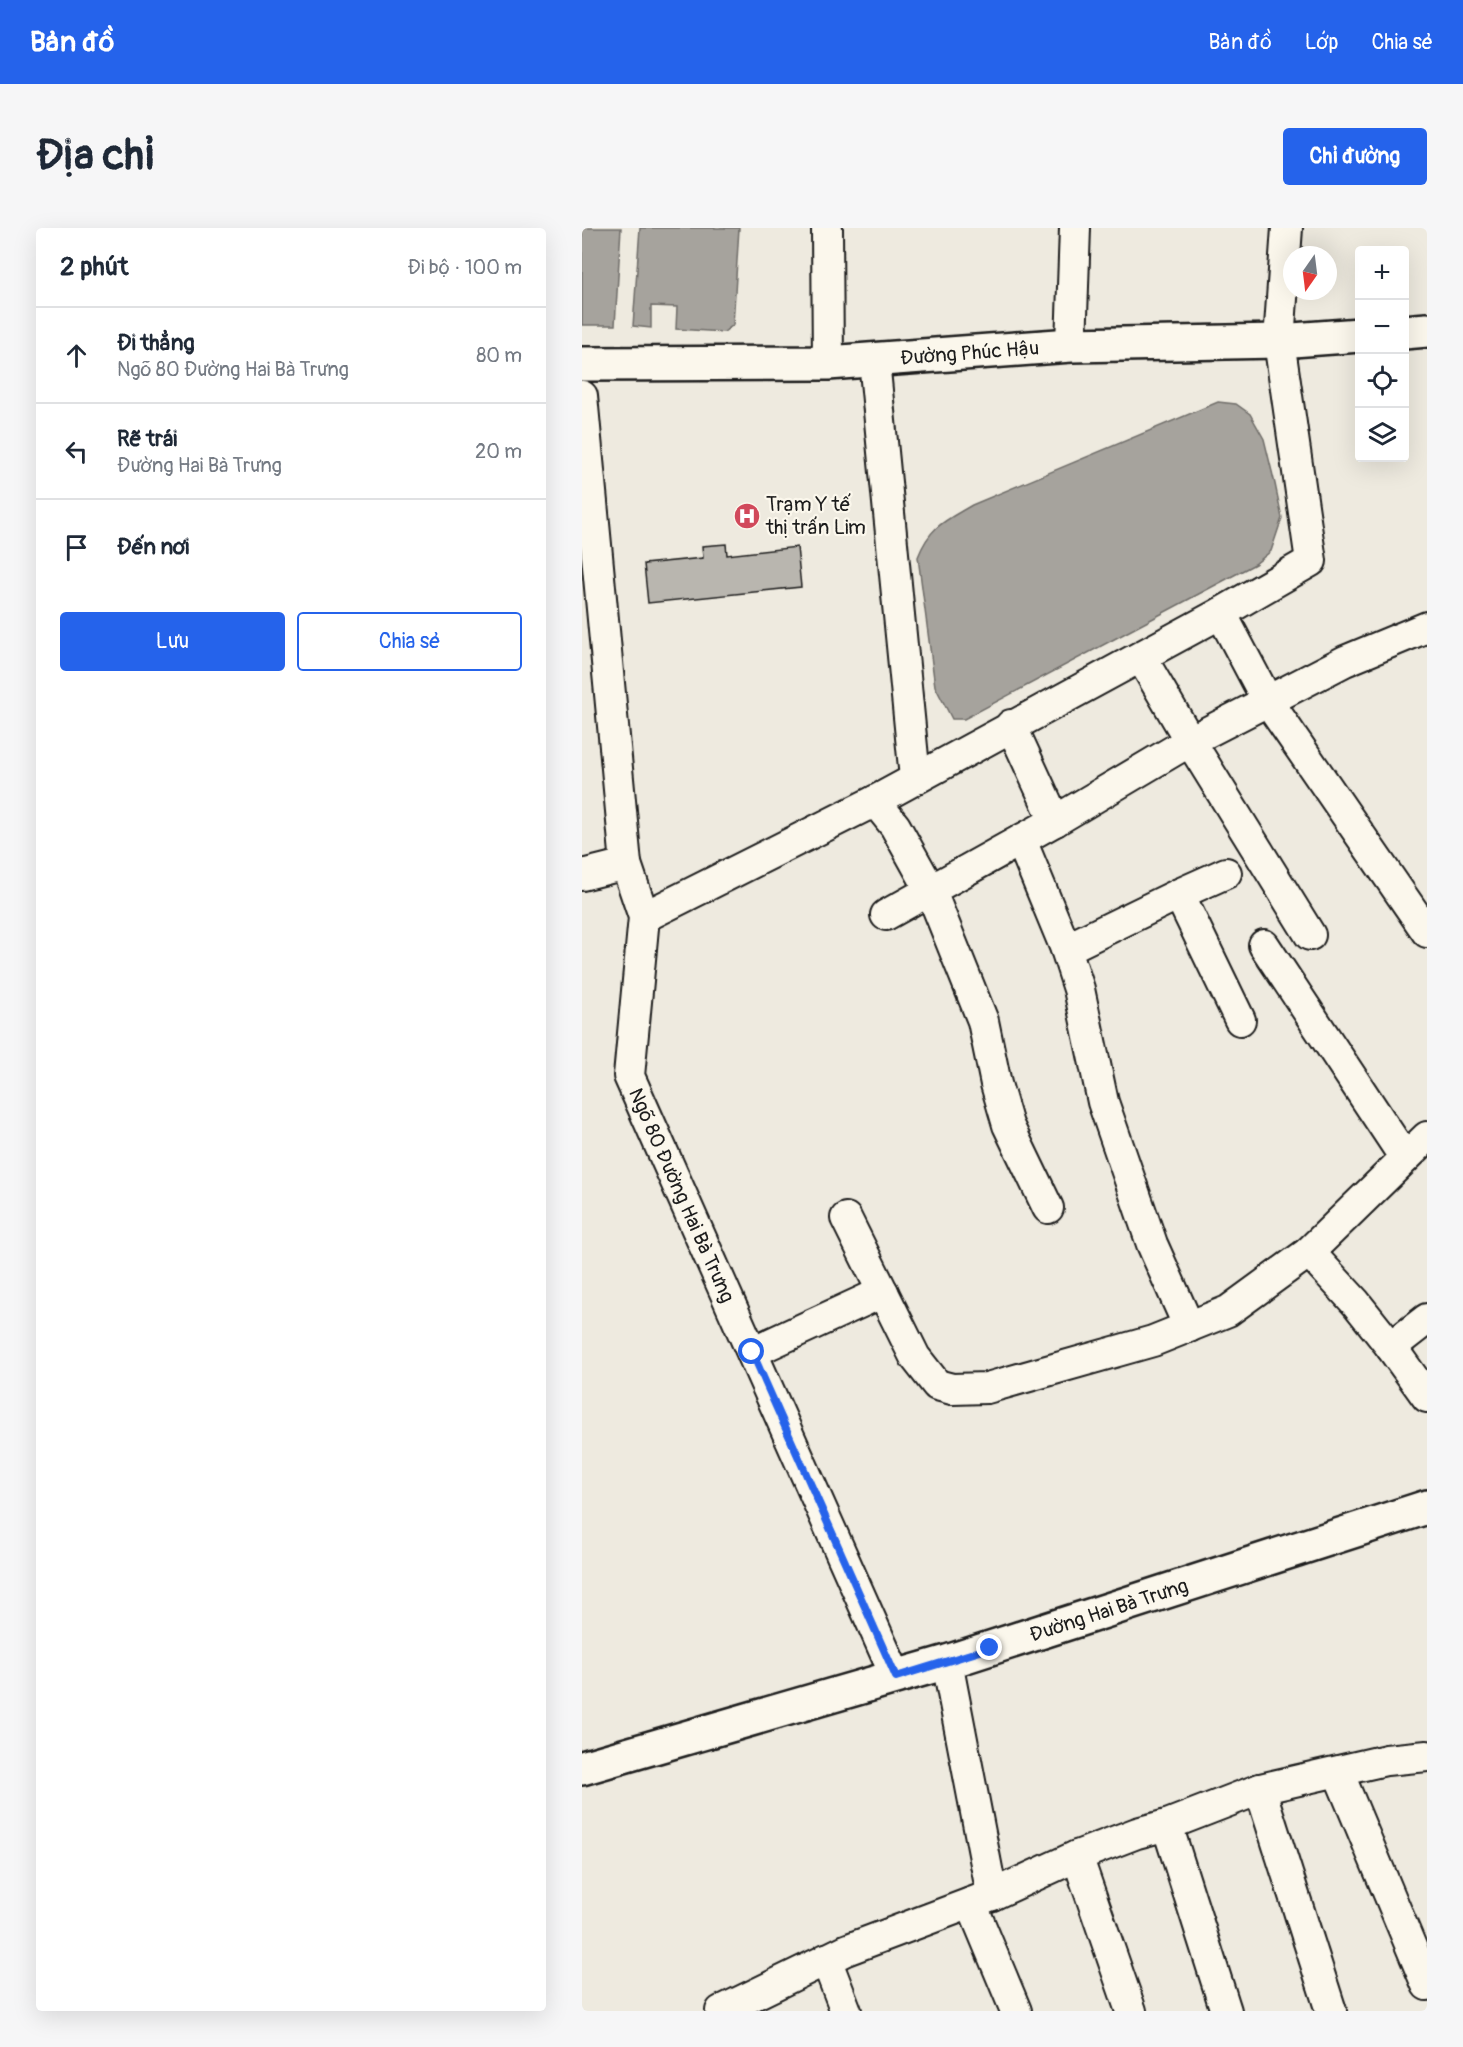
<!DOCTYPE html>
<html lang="vi">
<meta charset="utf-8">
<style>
:root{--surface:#fff;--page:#f6f6f7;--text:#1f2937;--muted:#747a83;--line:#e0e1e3;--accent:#2563eb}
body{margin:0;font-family:Pangolin,sans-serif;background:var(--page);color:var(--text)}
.controls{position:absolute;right:18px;top:18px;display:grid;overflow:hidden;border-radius:6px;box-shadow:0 6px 24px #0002}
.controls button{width:54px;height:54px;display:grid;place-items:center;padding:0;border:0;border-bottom:2px solid var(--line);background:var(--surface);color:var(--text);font:30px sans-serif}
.compass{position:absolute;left:701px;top:18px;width:54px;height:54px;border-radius:50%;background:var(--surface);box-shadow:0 6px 24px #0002;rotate:194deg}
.stop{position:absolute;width:18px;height:18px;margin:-14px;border:4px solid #2563eb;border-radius:50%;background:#fff}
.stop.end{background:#2563eb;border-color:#fff;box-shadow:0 2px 6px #0008}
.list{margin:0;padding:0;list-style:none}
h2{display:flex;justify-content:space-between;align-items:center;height:78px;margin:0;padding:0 24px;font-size:26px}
h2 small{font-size:20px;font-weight:400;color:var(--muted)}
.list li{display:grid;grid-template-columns:39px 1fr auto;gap:18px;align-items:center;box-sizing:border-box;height:96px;padding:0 24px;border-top:2px solid var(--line)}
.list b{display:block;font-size:22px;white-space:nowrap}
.list p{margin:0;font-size:20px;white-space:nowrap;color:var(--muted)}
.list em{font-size:20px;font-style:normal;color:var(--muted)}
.actions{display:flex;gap:12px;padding:18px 24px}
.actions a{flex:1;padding:14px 0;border:2px solid var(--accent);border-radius:6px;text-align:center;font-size:21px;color:var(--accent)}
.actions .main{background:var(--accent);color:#fff}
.icon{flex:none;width:33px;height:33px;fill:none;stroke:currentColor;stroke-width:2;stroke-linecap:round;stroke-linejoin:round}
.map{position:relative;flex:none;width:845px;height:1783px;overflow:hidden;border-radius:6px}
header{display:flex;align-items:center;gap:36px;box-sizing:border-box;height:84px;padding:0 30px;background:var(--accent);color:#fff}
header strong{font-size:28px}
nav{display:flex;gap:33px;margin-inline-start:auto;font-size:21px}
.intro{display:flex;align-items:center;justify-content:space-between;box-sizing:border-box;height:144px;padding:0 36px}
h1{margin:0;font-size:42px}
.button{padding:15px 27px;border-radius:6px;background:var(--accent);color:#fff;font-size:21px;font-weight:700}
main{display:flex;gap:36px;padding:0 36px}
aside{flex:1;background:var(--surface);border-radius:6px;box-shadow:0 6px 24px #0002}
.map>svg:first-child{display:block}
.water{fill:#a6a39d;stroke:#6f6d69;stroke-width:1.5}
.building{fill:#b9b6af;stroke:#1c1c1c;stroke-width:1.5}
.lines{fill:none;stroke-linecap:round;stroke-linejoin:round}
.street-casing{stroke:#1c1c1c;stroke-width:34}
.secondary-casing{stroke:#1c1c1c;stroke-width:38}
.primary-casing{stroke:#1c1c1c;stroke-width:38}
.street{stroke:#fbf7ec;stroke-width:30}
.secondary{stroke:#fbf7ec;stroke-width:33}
.primary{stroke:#fbf7ec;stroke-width:33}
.route{stroke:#2563eb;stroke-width:8}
.labels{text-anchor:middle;stroke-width:4.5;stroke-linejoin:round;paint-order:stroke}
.street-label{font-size:20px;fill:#1c1c1c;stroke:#fbf7ec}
.poi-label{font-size:20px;fill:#1c1c1c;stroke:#fbf7ec;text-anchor:start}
</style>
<header>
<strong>Bản đồ</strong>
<nav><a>Bản đồ</a><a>Lớp</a><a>Chia sẻ</a></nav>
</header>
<div class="intro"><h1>Địa chỉ</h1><a class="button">Chỉ đường</a></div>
<main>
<aside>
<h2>2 phút<small>Đi bộ · 100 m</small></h2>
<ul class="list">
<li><svg class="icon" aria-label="ahead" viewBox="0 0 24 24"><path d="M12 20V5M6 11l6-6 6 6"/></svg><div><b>Đi thẳng</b><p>Ngõ 80 Đường Hai Bà Trưng</p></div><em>80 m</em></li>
<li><svg class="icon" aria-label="left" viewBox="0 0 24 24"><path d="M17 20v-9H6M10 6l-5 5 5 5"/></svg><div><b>Rẽ trái</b><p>Đường Hai Bà Trưng</p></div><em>20 m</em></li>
<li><svg class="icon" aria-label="arrive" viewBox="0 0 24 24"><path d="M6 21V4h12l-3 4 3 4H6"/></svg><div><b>Đến nơi</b></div></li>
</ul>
<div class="actions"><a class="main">Lưu</a><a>Chia sẻ</a></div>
</aside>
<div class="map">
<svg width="845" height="1783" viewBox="0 0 845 1783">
<rect width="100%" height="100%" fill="#eeeadf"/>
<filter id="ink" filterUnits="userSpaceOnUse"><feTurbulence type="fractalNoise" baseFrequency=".0167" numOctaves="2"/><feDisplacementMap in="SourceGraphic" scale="12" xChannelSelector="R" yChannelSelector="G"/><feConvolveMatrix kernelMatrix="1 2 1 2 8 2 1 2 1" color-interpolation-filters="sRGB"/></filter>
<g filter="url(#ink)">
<path class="water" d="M0,0H39L33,97H0Z
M58,0H157L151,97L142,104L94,101L95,79L69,78V100L51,98Z
M636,174L654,176L668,186L682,211L693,256L700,290L689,323L673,336L382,491H370L353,458L336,329C348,298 363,293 390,277Z"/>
<path class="building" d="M144,316L145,327L215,319L219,359L66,375L62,336L121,330L120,318Z"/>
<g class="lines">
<defs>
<g id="street">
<path d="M245,0L246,135"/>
<path d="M489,117L493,0"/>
<path d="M292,132L333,550"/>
<path id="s1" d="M0,168L44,636L62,689L47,848L314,1449"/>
<path d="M639,385L685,472L845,704"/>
<path d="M559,429L608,513L728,707"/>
<path d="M429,497L473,593"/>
<path d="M293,573L313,598L348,661L401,793L414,856L426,897L466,980"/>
<path d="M439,612L484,721L497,761L521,874L570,1016L607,1099"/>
<path d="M0,647L44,636"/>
<path d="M597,666L658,792"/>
<path d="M304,687L473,593L608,513L763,433L845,399"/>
<path d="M62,689L293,573L639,385L729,333L697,113L705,0"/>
<path d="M682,717L823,930"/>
<path d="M484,721L597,666L644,645"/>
<path d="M264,990L333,1129L355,1157L370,1161L405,1160L571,1113L646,1083L727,1024L845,909"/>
<path d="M727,1024L774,1075L809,1119L845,1169"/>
<path d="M809,1119L845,1091"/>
<path d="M170,1124L301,1064"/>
<path d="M365,1434L410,1667"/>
<path d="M756,1544L845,1757"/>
<path d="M678,1561L749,1783"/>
<path d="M585,1597L644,1783"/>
<path d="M495,1628L549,1783"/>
<path d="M389,1675L434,1783"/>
<path d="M244,1731L264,1783"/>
<path d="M139,1783L264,1722L410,1667L495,1628L555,1605L585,1597L678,1561L804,1532L845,1528"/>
</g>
<g id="secondary">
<path d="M822,104L845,102"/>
<path id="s2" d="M0,136L246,135L489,117L697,113L778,107"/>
</g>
<g id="primary">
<path id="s3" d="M0,1540L365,1434L845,1279"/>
</g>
</defs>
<use href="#street" class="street-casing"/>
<use href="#secondary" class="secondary-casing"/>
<use href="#primary" class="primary-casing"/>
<use href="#street" class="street"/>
<use href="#secondary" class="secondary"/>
<use href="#primary" class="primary"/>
</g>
</g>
<g class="lines" filter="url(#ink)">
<path class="route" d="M170,1124L314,1449L408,1420"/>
</g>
<defs>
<symbol id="hospital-disc" viewBox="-11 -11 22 22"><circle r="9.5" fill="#d1495b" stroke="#fbf7ec"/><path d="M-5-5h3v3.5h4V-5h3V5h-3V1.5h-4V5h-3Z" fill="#fff"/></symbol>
</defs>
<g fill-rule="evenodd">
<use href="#hospital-disc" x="150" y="273" width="30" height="30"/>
</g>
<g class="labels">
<g class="street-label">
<text dy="7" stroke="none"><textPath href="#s2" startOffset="388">Đường Phúc Hậu</textPath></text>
<text dy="7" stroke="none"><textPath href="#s1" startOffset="816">Ngõ 80 Đường Hai Bà Trưng</textPath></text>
<text dy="7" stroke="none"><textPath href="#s3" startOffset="550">Đường Hai Bà Trưng</textPath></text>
</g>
<g class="poi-label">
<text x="184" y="283">Trạm Y tế<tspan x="184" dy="23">thị trấn Lim</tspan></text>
</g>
</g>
</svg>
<div class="controls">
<button>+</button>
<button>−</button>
<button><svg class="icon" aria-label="locate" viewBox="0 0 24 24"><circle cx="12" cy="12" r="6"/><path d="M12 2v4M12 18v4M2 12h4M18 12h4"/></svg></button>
<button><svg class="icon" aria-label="layers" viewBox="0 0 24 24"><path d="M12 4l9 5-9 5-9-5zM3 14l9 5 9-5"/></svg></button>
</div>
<svg class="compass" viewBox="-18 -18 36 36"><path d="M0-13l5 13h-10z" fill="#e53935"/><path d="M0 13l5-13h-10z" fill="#747a83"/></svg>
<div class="stop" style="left:170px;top:1124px"></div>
<div class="stop end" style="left:408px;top:1420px"></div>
</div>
</main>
